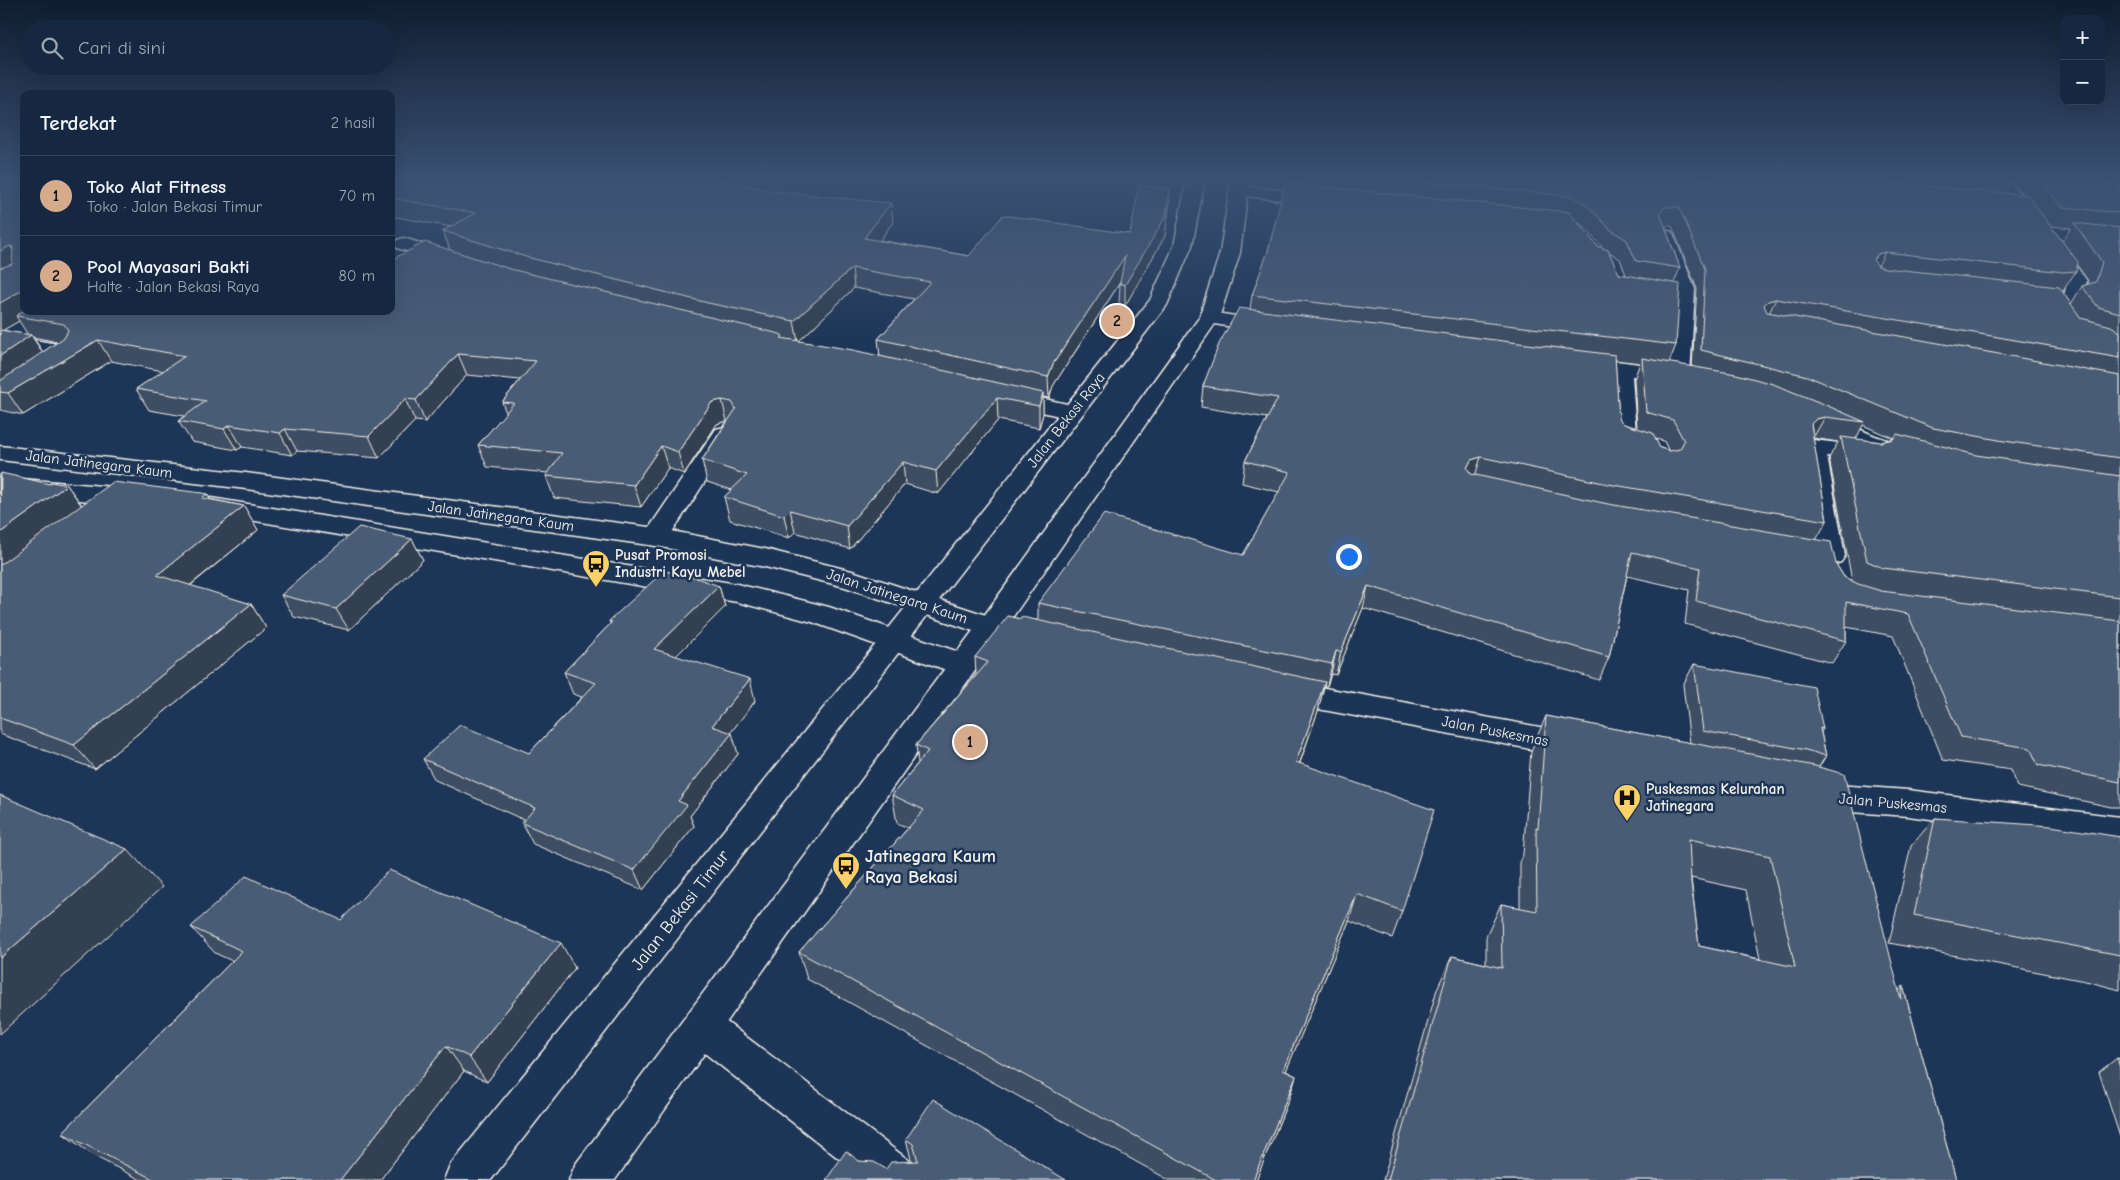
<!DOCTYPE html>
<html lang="id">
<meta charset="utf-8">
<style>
:root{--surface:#162841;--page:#23344c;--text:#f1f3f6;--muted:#9ea6b1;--line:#35445a;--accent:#d6ab8b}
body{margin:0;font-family:"Comic Neue",sans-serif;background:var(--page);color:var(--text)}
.controls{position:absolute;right:15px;top:15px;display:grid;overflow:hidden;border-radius:10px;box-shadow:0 5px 20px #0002}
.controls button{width:45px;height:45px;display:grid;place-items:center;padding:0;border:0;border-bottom:1px solid var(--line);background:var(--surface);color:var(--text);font:25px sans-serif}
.you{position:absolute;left:1348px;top:556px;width:18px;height:18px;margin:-12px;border:4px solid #fff;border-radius:50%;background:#1a73e8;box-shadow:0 0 0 8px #1a73e833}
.badge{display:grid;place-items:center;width:32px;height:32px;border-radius:50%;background:var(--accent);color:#111;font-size:16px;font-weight:700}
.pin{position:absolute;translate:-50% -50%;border:2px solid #fff;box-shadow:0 1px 5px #0006}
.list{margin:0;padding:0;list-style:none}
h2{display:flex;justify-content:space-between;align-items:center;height:65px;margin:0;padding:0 20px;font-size:21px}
h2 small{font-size:16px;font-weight:400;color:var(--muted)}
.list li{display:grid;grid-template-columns:32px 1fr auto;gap:15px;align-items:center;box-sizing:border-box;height:80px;padding:0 20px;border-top:1px solid var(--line)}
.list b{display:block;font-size:19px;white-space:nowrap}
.list p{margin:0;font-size:16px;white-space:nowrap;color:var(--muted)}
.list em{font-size:16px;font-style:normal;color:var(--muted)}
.icon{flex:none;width:28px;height:28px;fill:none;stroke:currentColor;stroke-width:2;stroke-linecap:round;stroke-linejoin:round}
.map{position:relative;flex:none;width:2120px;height:1180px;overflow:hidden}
.search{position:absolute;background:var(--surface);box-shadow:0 5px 20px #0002;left:20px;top:20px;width:375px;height:55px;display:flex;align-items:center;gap:12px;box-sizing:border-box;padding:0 18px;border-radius:28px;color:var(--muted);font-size:19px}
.panel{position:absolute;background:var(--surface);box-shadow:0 5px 20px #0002;left:20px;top:90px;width:375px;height:225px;border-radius:10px}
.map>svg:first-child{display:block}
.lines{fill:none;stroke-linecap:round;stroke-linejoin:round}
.street-casing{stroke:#f4f1e8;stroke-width:3}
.secondary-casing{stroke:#f4f1e8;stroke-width:3}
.primary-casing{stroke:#f4f1e8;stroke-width:3}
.street{fill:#1d3557;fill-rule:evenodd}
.secondary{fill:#1d3557;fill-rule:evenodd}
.primary{fill:#1d3557;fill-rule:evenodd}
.wall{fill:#3e4e64;stroke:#f4f1e8;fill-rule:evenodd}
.shaded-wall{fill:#324051;stroke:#f4f1e8}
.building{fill:#485b74;stroke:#f4f1e8;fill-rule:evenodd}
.labels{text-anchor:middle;stroke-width:5;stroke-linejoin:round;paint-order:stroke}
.street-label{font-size:15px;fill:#f4f1e8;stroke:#1d3557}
.poi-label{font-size:15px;font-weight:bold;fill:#f4f1e8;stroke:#1d3557;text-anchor:start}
.near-poi-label{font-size:18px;font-weight:bold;fill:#f4f1e8;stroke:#1d3557;text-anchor:start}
.near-street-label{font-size:18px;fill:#f4f1e8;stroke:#1d3557}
</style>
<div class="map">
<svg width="2120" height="1180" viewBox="0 0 2120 1180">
<rect width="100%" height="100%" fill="#1d3557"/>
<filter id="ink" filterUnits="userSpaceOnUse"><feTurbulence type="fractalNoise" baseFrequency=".02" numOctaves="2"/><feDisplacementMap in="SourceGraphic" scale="10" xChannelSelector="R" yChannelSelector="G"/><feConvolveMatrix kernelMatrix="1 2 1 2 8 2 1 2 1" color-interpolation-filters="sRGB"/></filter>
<g filter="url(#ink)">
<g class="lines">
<defs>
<path id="street" d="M1988,179H2006L2036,211L2087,281L2081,302L2050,306L2024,302L2021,298L2024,294L2065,293L2067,281L2023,219Z
M1240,186L1320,194L1326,195L1329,199L1326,203L1320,204L1234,195L1231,191L1234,187Z
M1665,230L1672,232L1674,236L1695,289L1690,376L1687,381L1679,383L1632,376L1636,435L1652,440L1656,445L1652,450C1641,453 1619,449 1612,439L1609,373L1572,368L1569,363L1572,358L1580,356L1669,368L1674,303L1634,296L1631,292L1634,288L1641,286L1675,291L1656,236L1658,232Z
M404,238L457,255L460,259L457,263L450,265L397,248L395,244L397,240Z
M1209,312L1269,321L1276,323L1279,327L1276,331L1269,333L1202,322L1199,318L1202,314Z
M0,334L69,346L77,347L80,352L77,357L8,405L0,407V390L50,355L0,346Z
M1006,390L1080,407L1084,412L1080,417L1072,419L998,402L995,397L998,392Z
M1824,414L1875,436L1909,447L1912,452L1909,457L1900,459L1883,454L1880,459L1871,461L1827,456L1845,556L1841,562L1832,565L1823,562L1819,556L1801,447L1805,442L1813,440L1856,445L1816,426L1812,421L1816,416Z
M724,427L732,429L736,434L665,543L656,546L647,543L643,537L647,531L716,429Z
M1286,681L1573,733L1584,736L1589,745L1584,754L1573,757L1286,703L1275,700L1271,692L1275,684Z
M1813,780L1836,785L1908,790L2120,817V845L1908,816L1836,811L1801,802L1797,793L1801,784Z
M702,1009L716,1014L915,1165L921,1180H866L688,1040L683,1027L688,1014Z"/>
<path id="secondary" d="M0,446L246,473L656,528L765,549L852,571L1001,620L1005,627L1001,634L991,637L845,587L765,567L656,546L246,489L0,460Z
M0,477L136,489L145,491L149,497L145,503L136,505L0,493Z
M211,498L737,584L829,607L973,657L978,665L973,673L963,676L812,622L737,602L202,512L198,506L202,500Z"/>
<path id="primary" d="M1187,179H1205L1192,246L1167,305L491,1180H444L450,1165L885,633L1150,300L1174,246Z
M1231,179H1249L1240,253L1219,318L1001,634L615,1180H569L575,1165L981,620L1199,318L1220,253Z"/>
</defs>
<use href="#street" class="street-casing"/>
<use href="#secondary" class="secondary-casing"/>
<use href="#primary" class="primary-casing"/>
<use href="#street" class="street"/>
<use href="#secondary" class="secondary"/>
<use href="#primary" class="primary"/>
</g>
<path class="wall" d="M0,179L24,311H391L450,250L443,231L451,227L391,216V179L893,222L879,240L969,256L1130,234L1170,188L1169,207L1165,236L1125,306L1119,304L1120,283L1053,386L1049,398L1043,397V414L1039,428L998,420L938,494L905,484L850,549L795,532L789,538L730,520L724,497L732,490L707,482L702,460L727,421L717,424L684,474L668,468L641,507L554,498L546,476L548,473L487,467L478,445L506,413L502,402L520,380L467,375L425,422L415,421L379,458L297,451L292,455L242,447L237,450L192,442L178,421L184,416L149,410L136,389L163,371L111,361L23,415L0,410ZM854,288L914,299L878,339L880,357L799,341ZM19,321L28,335L3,330ZM33,337L58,342L43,352Z
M1296,179H2120V807H2111L2018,787L2011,770L1943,760L1893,636L1846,627V641L1832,663L1685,624L1689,590L1627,576L1609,657L1599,680L1363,608L1336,675L1331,674L1327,686H1324L1318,711L1300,763L1402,911L1392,938L1349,921L1286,1071L1296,1076L1288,1101L1256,1180H1169L807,979L799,952L908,828L897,823L892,795L918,763L916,745L976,674L975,657L1021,619L1038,620V603L1243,555L1279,492L1242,483L1245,461L1267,418L1201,407L1203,386L1250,309L1252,295L1295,185ZM2011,182L2024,195L2005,193ZM1577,222L1581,224L1604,249L1597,246ZM1665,226H1672L1697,289L1692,367L1669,363L1676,345L1674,283L1680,268ZM2051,226L2071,228L2062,241ZM1609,252L1620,259L1626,275L1619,274ZM2077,265L2089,282L2088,284L2082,286L2071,304L2062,291H2063L2076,271ZM1615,360L1640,363L1634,379L1637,428L1624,424L1619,419ZM1863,425L1883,434L1894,438L1881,442L1856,439ZM1813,438L1838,442L1829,458L1852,581L1844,577L1836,564L1816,540L1827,521ZM1655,439L1664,441L1668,450L1660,448Z
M0,474L50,484L67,485L82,505L207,494L210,499L244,506L258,530L190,586L251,604L266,628L95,769L0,734Z
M412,539L423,560L349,630L294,617L281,595Z
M719,586L725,607L676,656L755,701L731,732L738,754L690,816L694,826L643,890L533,844L522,823L524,820L435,780L423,759L529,753L582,697L573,694L564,672L610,624L609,621Z
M1694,664L1823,729L1821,732L1826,756L1819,767L1899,991L1903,986L1956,1180H1383L1437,989L1452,956L1486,964V937L1501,904L1520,908V862L1523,855L1531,751L1546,716L1690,743L1683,685ZM1691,878L1746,890L1760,959L1699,946Z
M1935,818L2120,837V990L2090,982L1889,943L1911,846Z
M191,927L575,968L487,1082L464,1071L380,1180H141L94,1156L62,1133L232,961L215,953Z
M2117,1058L2120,1059V1137L2099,1072Z
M906,1139L1066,1180H826L859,1161L886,1169L913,1161L911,1159Z"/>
<path class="shaded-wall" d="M1170,188L1169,207L1165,236L1125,306V285Z
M891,203L893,222L867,258L864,238Z
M10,246L23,266L0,277V251Z
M1885,252L1875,272L1873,260L1878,254Z
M1125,256L1124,276L1053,386L1049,398L1048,377L1053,364Z
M852,268L854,288L798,342L794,321Z
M24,289V311L16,316L19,321L0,332V303Z
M1776,299L1766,319L1764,305L1768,301Z
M31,335L45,356L0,388V356Z
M98,340L111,361L23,415L8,393Z
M458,354L467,375L425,422L416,400Z
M1043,393V414L1039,428V406Z
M997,398L998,420L938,494L936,471Z
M405,399L415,421L379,458L369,436Z
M722,400L727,421L717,424L684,474L678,452L712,402Z
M1825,417L1813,438L1811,424L1816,419Z
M229,425L242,447L237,450L224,429Z
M285,429L297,451L292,455L280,433Z
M661,446L668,468L641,507L634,485Z
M1481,457L1474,479L1467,468L1471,460Z
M903,462L905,484L850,549L847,526Z
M67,485L84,509L0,571V533Z
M207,494L221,518L202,498Z
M244,506L258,530L173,599L157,575Z
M790,510L795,532L789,538L784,516Z
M412,539L423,560L349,630L336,609Z
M719,586L725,607L661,671L654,649Z
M1368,586L1363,608L1336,675L1341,652Z
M251,604L266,628L95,769L74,745Z
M1336,651L1331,674L1327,686L1332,664Z
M750,679L755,701L719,748L712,726Z
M1325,682L1318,711L1290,790L1296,762Z
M732,733L738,754L690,816L694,826L643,890L634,870L678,801Z
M127,849L162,887L0,1034V958Z
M1357,894L1349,921L1276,1095L1283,1070Z
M561,943L575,968L487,1082L469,1057Z
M446,1046L464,1071L380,1180H340Z
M1296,1076L1288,1101L1256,1180H1253Z"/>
<path class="building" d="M0,179H24V289L0,303V268L12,264L13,247L10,246L0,251Z
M391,179H716L773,191L891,203L864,238L969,256L1003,215L1130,234L1139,186L1170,188L1166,216L1125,285L1120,283L1125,256L1053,364L1048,377L878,339L930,282L852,268L794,321L708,303L526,257L443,231L476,213L391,198Z
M1390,179H1841L2027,195L2078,262L2076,271L2063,272L1885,252L1878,254L1873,260L1878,266L1885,268L2059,287L2081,318L2111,326L2120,332V358L1776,299L1768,301L1764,305L1767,312L2120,376V458L2004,441L1933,428L1807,376L1701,350L1705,269L1679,207H1664L1660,213L1680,268L1636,261L1627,240L1611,230L1587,205L1571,196Z
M2039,179H2101L2105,184L2120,187V213L2062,207L2042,183Z
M1285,183L1569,212L1597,246L1608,250L1619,274L1680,284L1676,345L1252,295L1268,251Z
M2074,223L2120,228V313L2098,307L2082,286L2096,282L2102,262Z
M425,242L510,269L780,334L783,336L781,338L853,350L1043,393L1039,406L997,398L936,471L903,462L847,526L790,510L784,516L724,497L747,475L702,460L736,409L732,402L722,400L712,402L678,452L661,446L634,485L546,476L562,453L478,445L514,403L502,402L536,361L458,354L416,400L405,399L369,436L285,429L280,433L229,425L224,429L178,421L206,401L136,389L185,356L98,340L8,393L0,392V381L65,337L68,330L64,324L16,316L24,310V311H391V260Z
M1239,308L1615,355L1619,419L1624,424L1653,433L1660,448L1670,451L1680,449L1684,441L1673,420L1646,412L1642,358L1736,374L1773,384L1821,403L1865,422L1825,417L1816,419L1811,424L1827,521L1608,484L1481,457L1471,460L1467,468L1471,474L1608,504L1831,542L1836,564L1844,577L1858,584L1881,591L2120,621V782L2038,765L2030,748L1961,737L1908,614L1846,602V641L1696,601L1700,568L1632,552L1609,657L1368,586L1341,652L1336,651L1332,664L1038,603L1104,514L1243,555L1290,472L1245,461L1278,398L1203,386L1219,344Z
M0,330L31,335L0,356Z
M1897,434L1976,455L2120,476V597L1883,568L1867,561L1841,437L1881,442L1893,439Z
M1,473L50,484L52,482L67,485L0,533Z
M113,482L202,493L207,494L202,498L244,506L157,575L251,604L74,745L0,718V565Z
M359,527L412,539L336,609L281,595Z
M664,571L691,576L719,586L654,649L750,679L712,726L732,733L678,801L687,805L634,870L522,823L535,808L423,759L460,725L529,753L596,683L564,672L612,622L609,621Z
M1008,616L1021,619L1022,617L1325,682L1296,762L1434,810L1402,911L1357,894L1283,1070L1296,1076L1253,1180H1216L799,952L924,810L892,795L928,751L916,745L988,662L975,657Z
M1694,664L1814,687L1823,729L1820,728L1826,756L1806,750L1703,731Z
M1546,716L1815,766L1844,774L1901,999L1903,986L1956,1180H1388L1452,956L1502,968L1501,904L1537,911L1536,827L1538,828ZM1689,839L1770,856L1795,967L1699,946L1691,882Z
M0,795L127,849L0,958Z
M1935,818L2051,826L2120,837V955L1914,915Z
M389,870L561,943L469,1057L446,1046L340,1180H155L62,1133L242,951L191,927L246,876L341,920Z
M2117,1058L2120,1059V1068Z
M933,1099L1066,1180H826L846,1151L859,1161L874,1162L886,1169L891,1162L918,1161L913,1144L906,1139Z"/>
</g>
<linearGradient id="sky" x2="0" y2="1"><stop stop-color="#101d30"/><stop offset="0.52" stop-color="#3a5174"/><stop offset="1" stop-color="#3a5174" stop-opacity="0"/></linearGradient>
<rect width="2120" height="345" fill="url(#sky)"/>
<defs>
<symbol id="bus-pin" viewBox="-11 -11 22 30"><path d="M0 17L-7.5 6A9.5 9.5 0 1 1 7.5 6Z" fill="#ffd166" stroke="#1d3557"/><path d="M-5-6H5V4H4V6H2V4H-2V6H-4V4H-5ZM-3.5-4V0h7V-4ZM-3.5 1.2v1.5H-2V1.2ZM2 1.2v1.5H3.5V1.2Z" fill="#111"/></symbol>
<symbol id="hospital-pin" viewBox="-11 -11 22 30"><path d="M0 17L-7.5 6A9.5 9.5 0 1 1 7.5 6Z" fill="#ffd166" stroke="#1d3557"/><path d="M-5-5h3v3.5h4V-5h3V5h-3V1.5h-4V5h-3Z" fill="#111"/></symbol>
</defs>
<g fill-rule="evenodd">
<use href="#bus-pin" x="580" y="548" width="32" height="43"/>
<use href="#hospital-pin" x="1611" y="782" width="32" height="43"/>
<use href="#bus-pin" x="830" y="850" width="32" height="43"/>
</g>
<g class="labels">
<g class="street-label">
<text transform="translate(1066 420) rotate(-52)" y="5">Jalan Bekasi Raya</text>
<text transform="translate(99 464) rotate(7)" y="5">Jalan Jatinegara Kaum</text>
<text transform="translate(501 516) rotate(8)" y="5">Jalan Jatinegara Kaum</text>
<text transform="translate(897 596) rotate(18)" y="5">Jalan Jatinegara Kaum</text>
<text transform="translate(1495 731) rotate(11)" y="5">Jalan Puskesmas</text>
<text transform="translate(1893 803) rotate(5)" y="5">Jalan Puskesmas</text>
</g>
<g class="poi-label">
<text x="615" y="560">Pusat Promosi<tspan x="615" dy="17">Industri Kayu Mebel</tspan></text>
<text x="1646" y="794">Puskesmas Kelurahan<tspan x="1646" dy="17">Jatinegara</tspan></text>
</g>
<g class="near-poi-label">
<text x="865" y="862">Jatinegara Kaum<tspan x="865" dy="21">Raya Bekasi</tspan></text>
</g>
<g class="near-street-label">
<text transform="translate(680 910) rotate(-52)" y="6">Jalan Bekasi Timur</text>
</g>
</g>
</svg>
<div class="controls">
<button>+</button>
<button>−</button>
</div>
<div class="you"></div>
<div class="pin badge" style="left:970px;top:742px">1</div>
<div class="pin badge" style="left:1117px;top:321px">2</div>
<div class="search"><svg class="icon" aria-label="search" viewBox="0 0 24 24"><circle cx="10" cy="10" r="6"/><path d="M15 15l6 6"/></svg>Cari di sini</div>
<section class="panel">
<h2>Terdekat<small>2 hasil</small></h2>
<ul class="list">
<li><span class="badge">1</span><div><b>Toko Alat Fitness</b><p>Toko · Jalan Bekasi Timur</p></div><em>70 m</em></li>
<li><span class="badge">2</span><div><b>Pool Mayasari Bakti</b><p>Halte · Jalan Bekasi Raya</p></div><em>80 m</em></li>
</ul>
</section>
</div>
